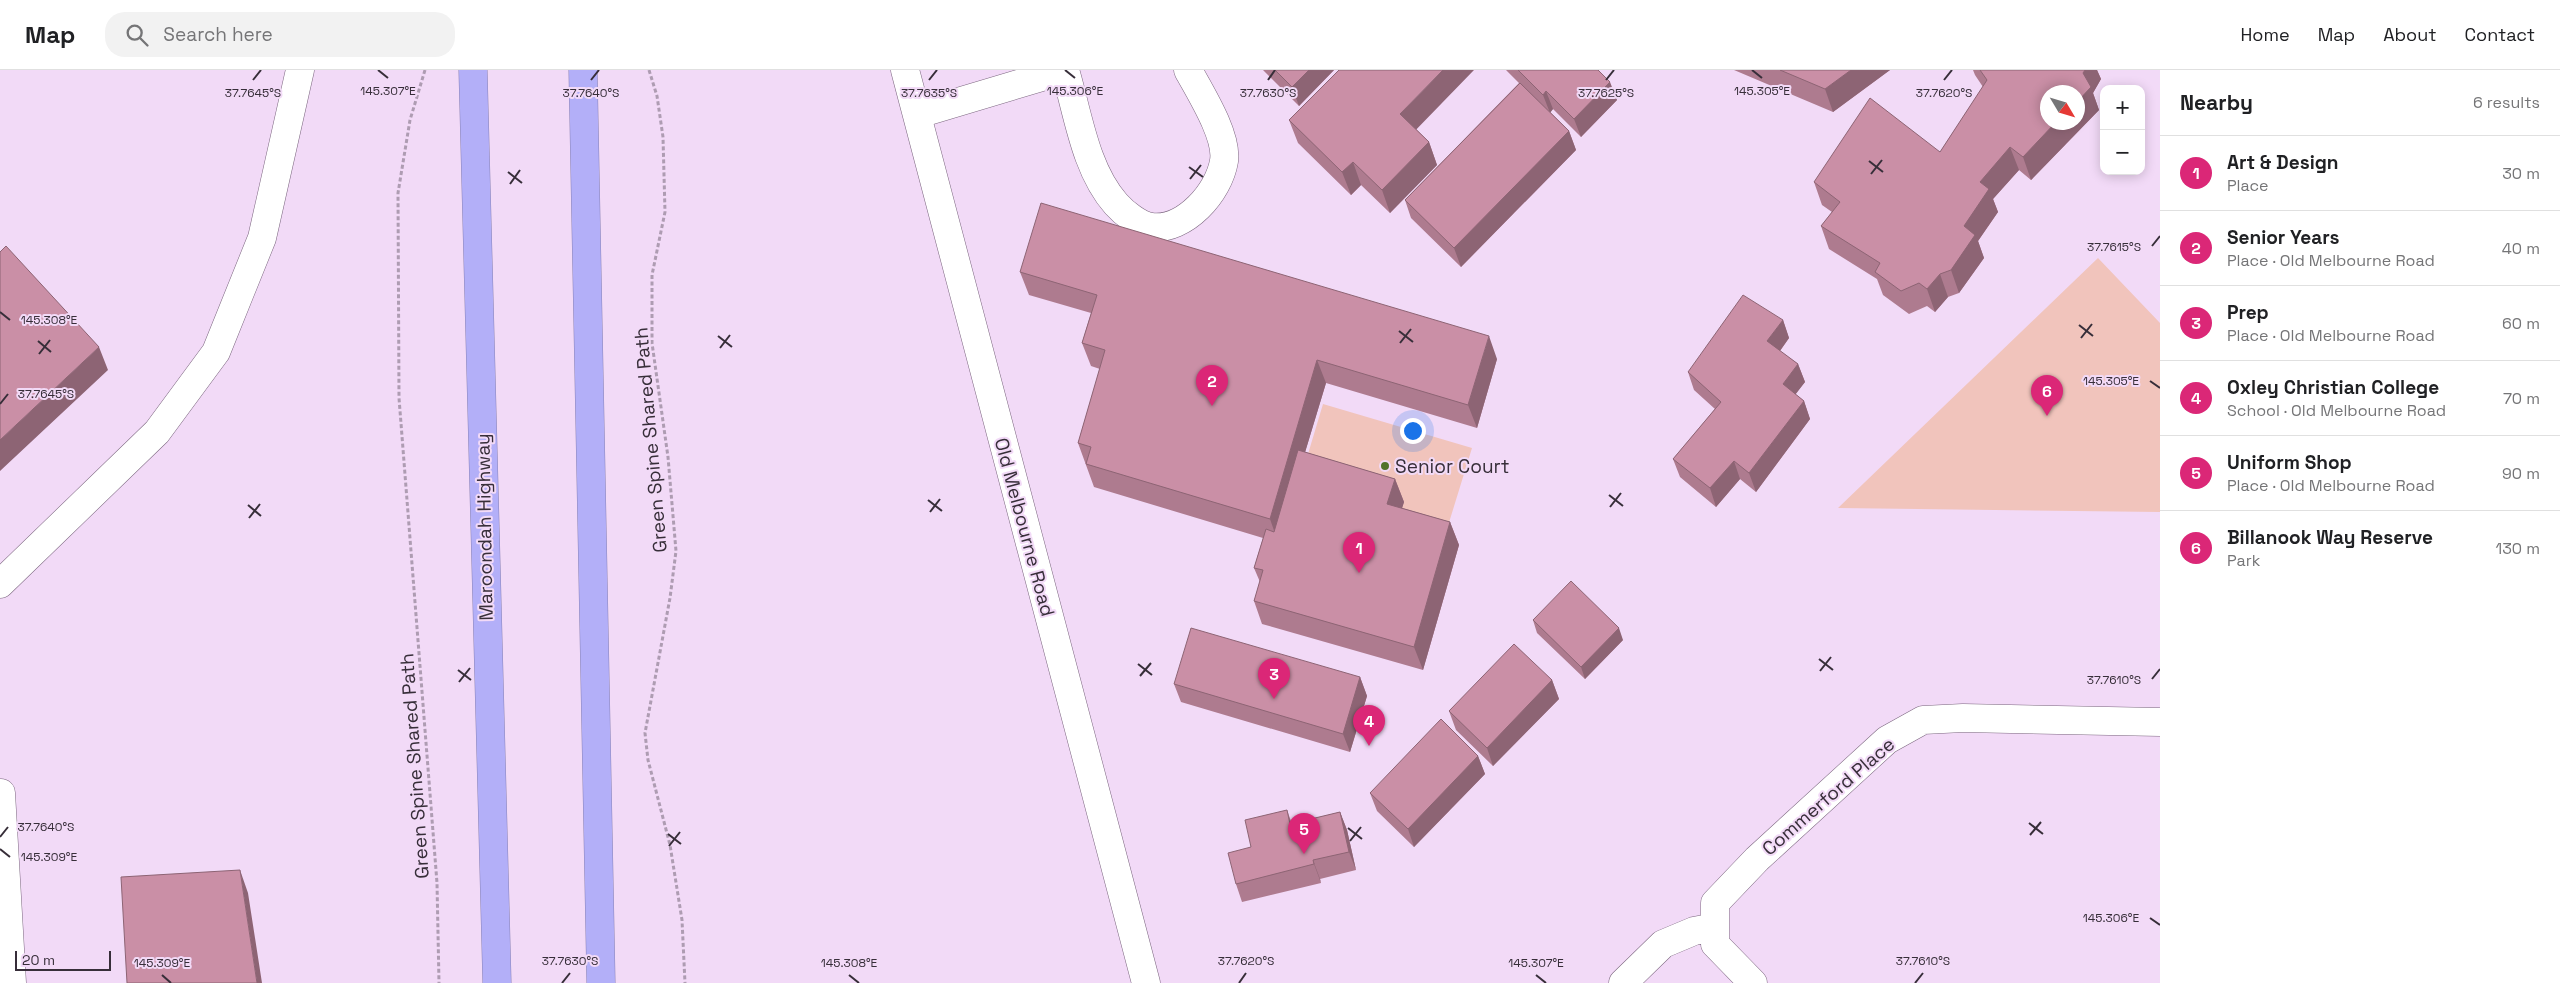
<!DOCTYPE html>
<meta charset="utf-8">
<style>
:root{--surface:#fff;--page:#f2f2f2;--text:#202124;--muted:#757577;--line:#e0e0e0;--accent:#db2777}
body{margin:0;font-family:"Space Grotesk",sans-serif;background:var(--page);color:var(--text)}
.controls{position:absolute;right:15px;top:15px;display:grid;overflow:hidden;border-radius:10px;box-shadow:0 2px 12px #0003}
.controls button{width:45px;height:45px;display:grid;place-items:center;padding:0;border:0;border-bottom:1px solid var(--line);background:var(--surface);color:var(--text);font:25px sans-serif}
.compass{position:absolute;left:2040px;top:15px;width:45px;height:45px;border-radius:50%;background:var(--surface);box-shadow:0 2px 12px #0003;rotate:128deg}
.scale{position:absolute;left:15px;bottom:12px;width:96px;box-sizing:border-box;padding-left:5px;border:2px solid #372e39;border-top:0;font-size:14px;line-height:18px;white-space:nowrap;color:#372e39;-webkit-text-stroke:4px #f2daf7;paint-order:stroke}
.you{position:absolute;left:1412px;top:360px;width:18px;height:18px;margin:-12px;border:4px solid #fff;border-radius:50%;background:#1a73e8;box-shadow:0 0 0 8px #1a73e833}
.badge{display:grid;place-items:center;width:32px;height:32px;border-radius:50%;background:var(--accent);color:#fff;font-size:16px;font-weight:700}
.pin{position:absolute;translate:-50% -41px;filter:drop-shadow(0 1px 2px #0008)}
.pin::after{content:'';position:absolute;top:26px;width:18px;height:15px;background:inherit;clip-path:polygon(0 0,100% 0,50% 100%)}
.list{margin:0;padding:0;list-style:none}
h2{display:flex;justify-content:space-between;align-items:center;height:65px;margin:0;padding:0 20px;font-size:21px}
h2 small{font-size:16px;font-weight:400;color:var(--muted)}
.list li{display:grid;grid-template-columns:32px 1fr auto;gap:15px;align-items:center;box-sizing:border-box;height:75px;padding:0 20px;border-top:1px solid var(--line)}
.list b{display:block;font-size:19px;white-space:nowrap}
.list p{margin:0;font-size:16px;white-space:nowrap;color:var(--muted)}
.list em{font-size:16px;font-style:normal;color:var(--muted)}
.icon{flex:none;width:28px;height:28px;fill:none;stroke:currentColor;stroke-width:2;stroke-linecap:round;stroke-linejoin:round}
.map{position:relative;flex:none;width:2160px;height:913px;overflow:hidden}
header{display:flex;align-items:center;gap:30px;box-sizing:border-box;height:70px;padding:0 25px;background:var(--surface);border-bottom:1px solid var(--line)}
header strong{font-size:24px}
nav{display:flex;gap:28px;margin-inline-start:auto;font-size:18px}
.search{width:350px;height:45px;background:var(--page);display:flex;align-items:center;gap:12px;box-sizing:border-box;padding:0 18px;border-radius:20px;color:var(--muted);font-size:19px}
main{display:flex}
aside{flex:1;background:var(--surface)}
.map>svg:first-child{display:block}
.green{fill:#f1c4bc}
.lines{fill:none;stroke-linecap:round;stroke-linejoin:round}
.minor-casing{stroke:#7b667f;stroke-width:29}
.highway-casing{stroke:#8882b5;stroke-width:29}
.path{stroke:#ae9cb2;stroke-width:3;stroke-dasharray:4 2.5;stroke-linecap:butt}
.minor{stroke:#fff;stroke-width:28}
.highway{stroke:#b3aff8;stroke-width:28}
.wall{fill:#ae7b8f}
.shaded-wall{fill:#8d6474}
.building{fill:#ca8fa6;stroke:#8d6474}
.ticks{fill:none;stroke:#372e39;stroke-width:2}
.poi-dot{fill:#50732c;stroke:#f2daf7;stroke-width:2}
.labels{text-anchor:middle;stroke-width:4;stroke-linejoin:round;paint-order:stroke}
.street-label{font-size:19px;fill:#372e39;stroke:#f2daf7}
.poi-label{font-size:19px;fill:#372e39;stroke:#f2daf7;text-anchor:start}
.ticks-label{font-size:12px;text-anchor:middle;fill:#372e39;stroke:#f2daf7;stroke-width:4;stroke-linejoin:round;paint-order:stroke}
</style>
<header>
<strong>Map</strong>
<div class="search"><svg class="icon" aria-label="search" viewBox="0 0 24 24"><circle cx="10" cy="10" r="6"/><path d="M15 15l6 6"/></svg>Search here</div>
<nav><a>Home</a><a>Map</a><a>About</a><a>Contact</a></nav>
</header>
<main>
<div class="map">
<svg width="2160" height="913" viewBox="0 0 2160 913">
<rect width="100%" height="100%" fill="#f2daf7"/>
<path class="green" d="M2098,188L2160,253V442L1838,438Z
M1323,334L1472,378L1447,459L1299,414Z"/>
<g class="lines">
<defs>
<path id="minor" d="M905,0L1146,913
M1065,0C1078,44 1085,99 1116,134C1124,143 1139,155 1151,157C1185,161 1219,122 1224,91C1228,66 1200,22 1188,0
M918,44L1065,0
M0,514L157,362L216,282L262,168L300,0
M1,723L12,913
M1623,913L1663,874L1694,861L1715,857
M1753,913L1715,874V833L1757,789L1887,670L1923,650L1963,648L2160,652"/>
<path id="highway" d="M473,0L497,913
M583,0L601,913"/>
</defs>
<use href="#minor" class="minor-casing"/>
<use href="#highway" class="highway-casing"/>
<path class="path" d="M425,0L410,50L398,123L399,328L437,813L439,913
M649,0L657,26L663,67L665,142L652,205V273L668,387L676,481L670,528L645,663L648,690L670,775L682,850L685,913"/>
<use href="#minor" class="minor"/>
<use href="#highway" class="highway"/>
</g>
<path class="wall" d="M1263,0H1334L1299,36Z
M1506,0H1598L1617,30L1581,67L1553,39L1550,42L1569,61L1576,80L1461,197L1411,148L1405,130L1519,13Z
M1734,0H1890L1833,42Z
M1973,0H2097L2101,9L2093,23L2099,40L2031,110L2019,100L1993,129L1998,142L1978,171L1984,188L1959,223L1948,227L1935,242L1927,236L1909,244L1883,225L1877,209L1829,179L1821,156L1832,142L1822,135L1814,112L1940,82L1983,17L1975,5Z
M1289,50L1416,59L1429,72L1437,95L1390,143L1361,115L1351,125L1298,73Z
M1020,202L1497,289L1477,358L1326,313L1305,382L1395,409L1404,432L1402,438L1450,452L1459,475L1423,600L1262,554L1254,531L1260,512L1254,498L1263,468L1094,417L1078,373L1100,299L1091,296L1082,273L1091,243L1029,225Z
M1783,250L1789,268L1780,281L1798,294L1805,312L1795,324L1804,331L1810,349L1756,422L1740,409L1716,437L1680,407L1673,389L1715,339L1694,320L1688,302Z
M1533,550L1623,570L1585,609L1537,563Z
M1360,607L1367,626L1350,682L1181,632L1174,614Z
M1552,610L1559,629L1493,696L1456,660L1449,641Z
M1478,686L1485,704L1414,777L1377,741L1370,723Z
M1287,740L1292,754L1340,742L1347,760L1356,800L1320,809L1321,813L1242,832L1236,814Z"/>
<path class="shaded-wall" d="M1309,0H1334L1299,36L1292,17Z
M1443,0H1474L1409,67L1400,44Z
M1851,0H1890L1833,42L1825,19Z
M2085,0H2097L2101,9L2093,23L2099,40L2031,110L2023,87L2056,52H2078V31L2083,3Z
M1610,12L1617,30L1581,67L1574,49Z
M1546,21L1553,39L1550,43L1543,25Z
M1569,61L1576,80L1461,197L1454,178Z
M1429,72L1437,95L1390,143L1382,120Z
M2010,77L2019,100L1993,129L1998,142L1978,171L1984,188L1959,223L1951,200L1964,156L1980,112Z
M1353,92L1361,115L1351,125L1342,102Z
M1940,204L1948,227L1935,242L1927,219Z
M1783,250L1789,268L1774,289L1767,271Z
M1489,266L1497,289L1477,358L1468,335Z
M99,277L108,300L0,401V370Z
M1317,290L1326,313L1278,472L1270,449Z
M1798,294L1805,312L1789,333L1783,314Z
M1804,331L1810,349L1756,422L1749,403Z
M1734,391L1740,409L1716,437L1710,418Z
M1395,409L1404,432L1396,457L1387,434Z
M1450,452L1459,475L1423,600L1414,577Z
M1619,558L1623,570L1585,609L1581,597Z
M1360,607L1367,626L1350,682L1343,664Z
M1552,610L1559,629L1493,696L1487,678Z
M1478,686L1485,704L1414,777L1408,759Z
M1340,742L1347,760L1356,800L1349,782Z
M1313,790L1320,809L1321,813L1314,794Z
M240,800L248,823L262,913H257Z"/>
<path class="building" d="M1275,0H1309L1292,17Z
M1339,0H1443L1400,44L1429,72L1382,120L1353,92L1342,102L1289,50Z
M1518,0H1598L1610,12L1574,49L1546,21L1543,25Z
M1780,0H1851L1825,19Z
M1980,0H2085L2083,3L2091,17L2078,31V22H2048V52H2056L2023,87L2010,77L1980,112L1989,119L1964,156L1975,165L1951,200L1940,204L1927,219L1919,213L1901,221L1875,202L1880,193L1821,156L1840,132L1814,112L1870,28L1940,82L1987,10Z
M1520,13L1569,61L1454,178L1405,130Z
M1041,133L1489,266L1468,335L1317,290L1270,449L1086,394L1091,377L1078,373L1105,280L1082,273L1097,225L1020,202Z
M6,176L99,277L0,370V182Z
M1743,225L1783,250L1767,271L1798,294L1783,314L1804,331L1749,403L1734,391L1710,418L1673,389L1721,332L1688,302Z
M1298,380L1395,409L1387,434L1450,452L1414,577L1254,531L1263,500L1254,498L1266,459L1274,462Z
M1571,511L1619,558L1581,597L1533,550Z
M1191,558L1360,607L1343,664L1174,614Z
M1514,574L1552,610L1487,678L1449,641Z
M1441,649L1478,686L1408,759L1370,723Z
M1287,740L1290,754L1340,742L1349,782L1313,790L1314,794L1236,814L1228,783L1251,777L1245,750Z
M240,800L257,913H127L121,807Z"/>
<path class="ticks" d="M378,0L388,8M1065,0L1075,8M1752,0L1762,8M253,10L261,0M591,10L599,0M929,10L937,0M1268,10L1275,0M1606,10L1614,0M1944,10L1952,0M1869,91L1883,102M1189,97L1203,107M508,102L522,113M1871,104L1882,90M1190,109L1201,95M510,114L520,100M2152,176L2160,166M0,242L10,250M2079,255L2093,266M1399,261L1413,272M718,266L732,277M2081,268L2092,254M38,271L51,282M1400,273L1411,259M720,278L730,265M39,284L50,270M2150,311L2160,318M0,334L8,324M1609,425L1623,436M928,430L942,441M248,435L261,446M1610,437L1621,423M930,442L940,429M249,448L260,434M1819,589L1833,600M1138,594L1152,605M458,600L471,610M1820,601L1831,587M1140,606L1151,593M2152,609L2160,599M459,612L470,598M2029,753L2043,764M1348,758L1362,769M668,764L681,774M2030,765L2041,752M0,767L8,757M1350,771L1361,757M669,776L680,762M0,779L10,787M2150,848L2160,855M162,905L171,913M849,905L859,913M1536,905L1546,913M562,913L570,903M1239,913L1246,903M1915,913L1923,903"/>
<circle class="poi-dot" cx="1385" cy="396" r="5"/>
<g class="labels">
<g class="street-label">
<text transform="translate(650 370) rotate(-95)" y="7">Green Spine Shared Path</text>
<text transform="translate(484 457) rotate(-91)" y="7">Maroondah Highway</text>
<text transform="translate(1025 457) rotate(75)" y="7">Old Melbourne Road</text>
<text transform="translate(414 696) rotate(-94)" y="7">Green Spine Shared Path</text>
<text transform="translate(1828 726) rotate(-41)" y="7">Commerford Place</text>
</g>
<g class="poi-label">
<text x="1395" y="403">Senior Court</text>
</g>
</g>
<g class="ticks-label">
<text x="388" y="25">145.307°E</text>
<text x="1075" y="25">145.306°E</text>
<text x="1762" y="25">145.305°E</text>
<text x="591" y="27">37.7640°S</text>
<text x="929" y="27">37.7635°S</text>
<text x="1606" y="27">37.7625°S</text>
<text x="1944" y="27">37.7620°S</text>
<text x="253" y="27">37.7645°S</text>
<text x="1268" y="27">37.7630°S</text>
<text x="2114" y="181">37.7615°S</text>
<text x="49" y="254">145.308°E</text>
<text x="2111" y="315">145.305°E</text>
<text x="46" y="328">37.7645°S</text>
<text x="2114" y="614">37.7610°S</text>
<text x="46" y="761">37.7640°S</text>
<text x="49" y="791">145.309°E</text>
<text x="2111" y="852">145.306°E</text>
<text x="570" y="895">37.7630°S</text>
<text x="1246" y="895">37.7620°S</text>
<text x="1923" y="895">37.7610°S</text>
<text x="162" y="897">145.309°E</text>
<text x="849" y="897">145.308°E</text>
<text x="1536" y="897">145.307°E</text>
</g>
</svg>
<div class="controls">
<button>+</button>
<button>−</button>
</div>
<svg class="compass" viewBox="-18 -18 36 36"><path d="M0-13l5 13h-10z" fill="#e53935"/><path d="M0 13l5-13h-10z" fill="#757577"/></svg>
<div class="scale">20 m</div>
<div class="you"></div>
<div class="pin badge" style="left:1359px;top:503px">1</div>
<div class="pin badge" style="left:1212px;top:336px">2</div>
<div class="pin badge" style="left:1274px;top:629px">3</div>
<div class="pin badge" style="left:1369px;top:676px">4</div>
<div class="pin badge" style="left:1304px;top:784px">5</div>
<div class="pin badge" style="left:2047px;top:346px">6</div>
</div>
<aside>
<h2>Nearby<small>6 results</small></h2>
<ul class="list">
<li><span class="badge">1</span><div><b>Art &amp; Design</b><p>Place</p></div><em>30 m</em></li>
<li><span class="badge">2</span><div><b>Senior Years</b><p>Place · Old Melbourne Road</p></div><em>40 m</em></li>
<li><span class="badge">3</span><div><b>Prep</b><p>Place · Old Melbourne Road</p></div><em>60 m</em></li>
<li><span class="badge">4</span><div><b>Oxley Christian College</b><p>School · Old Melbourne Road</p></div><em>70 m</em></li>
<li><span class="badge">5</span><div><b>Uniform Shop</b><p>Place · Old Melbourne Road</p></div><em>90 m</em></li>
<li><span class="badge">6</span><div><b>Billanook Way Reserve</b><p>Park</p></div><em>130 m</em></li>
</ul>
</aside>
</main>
